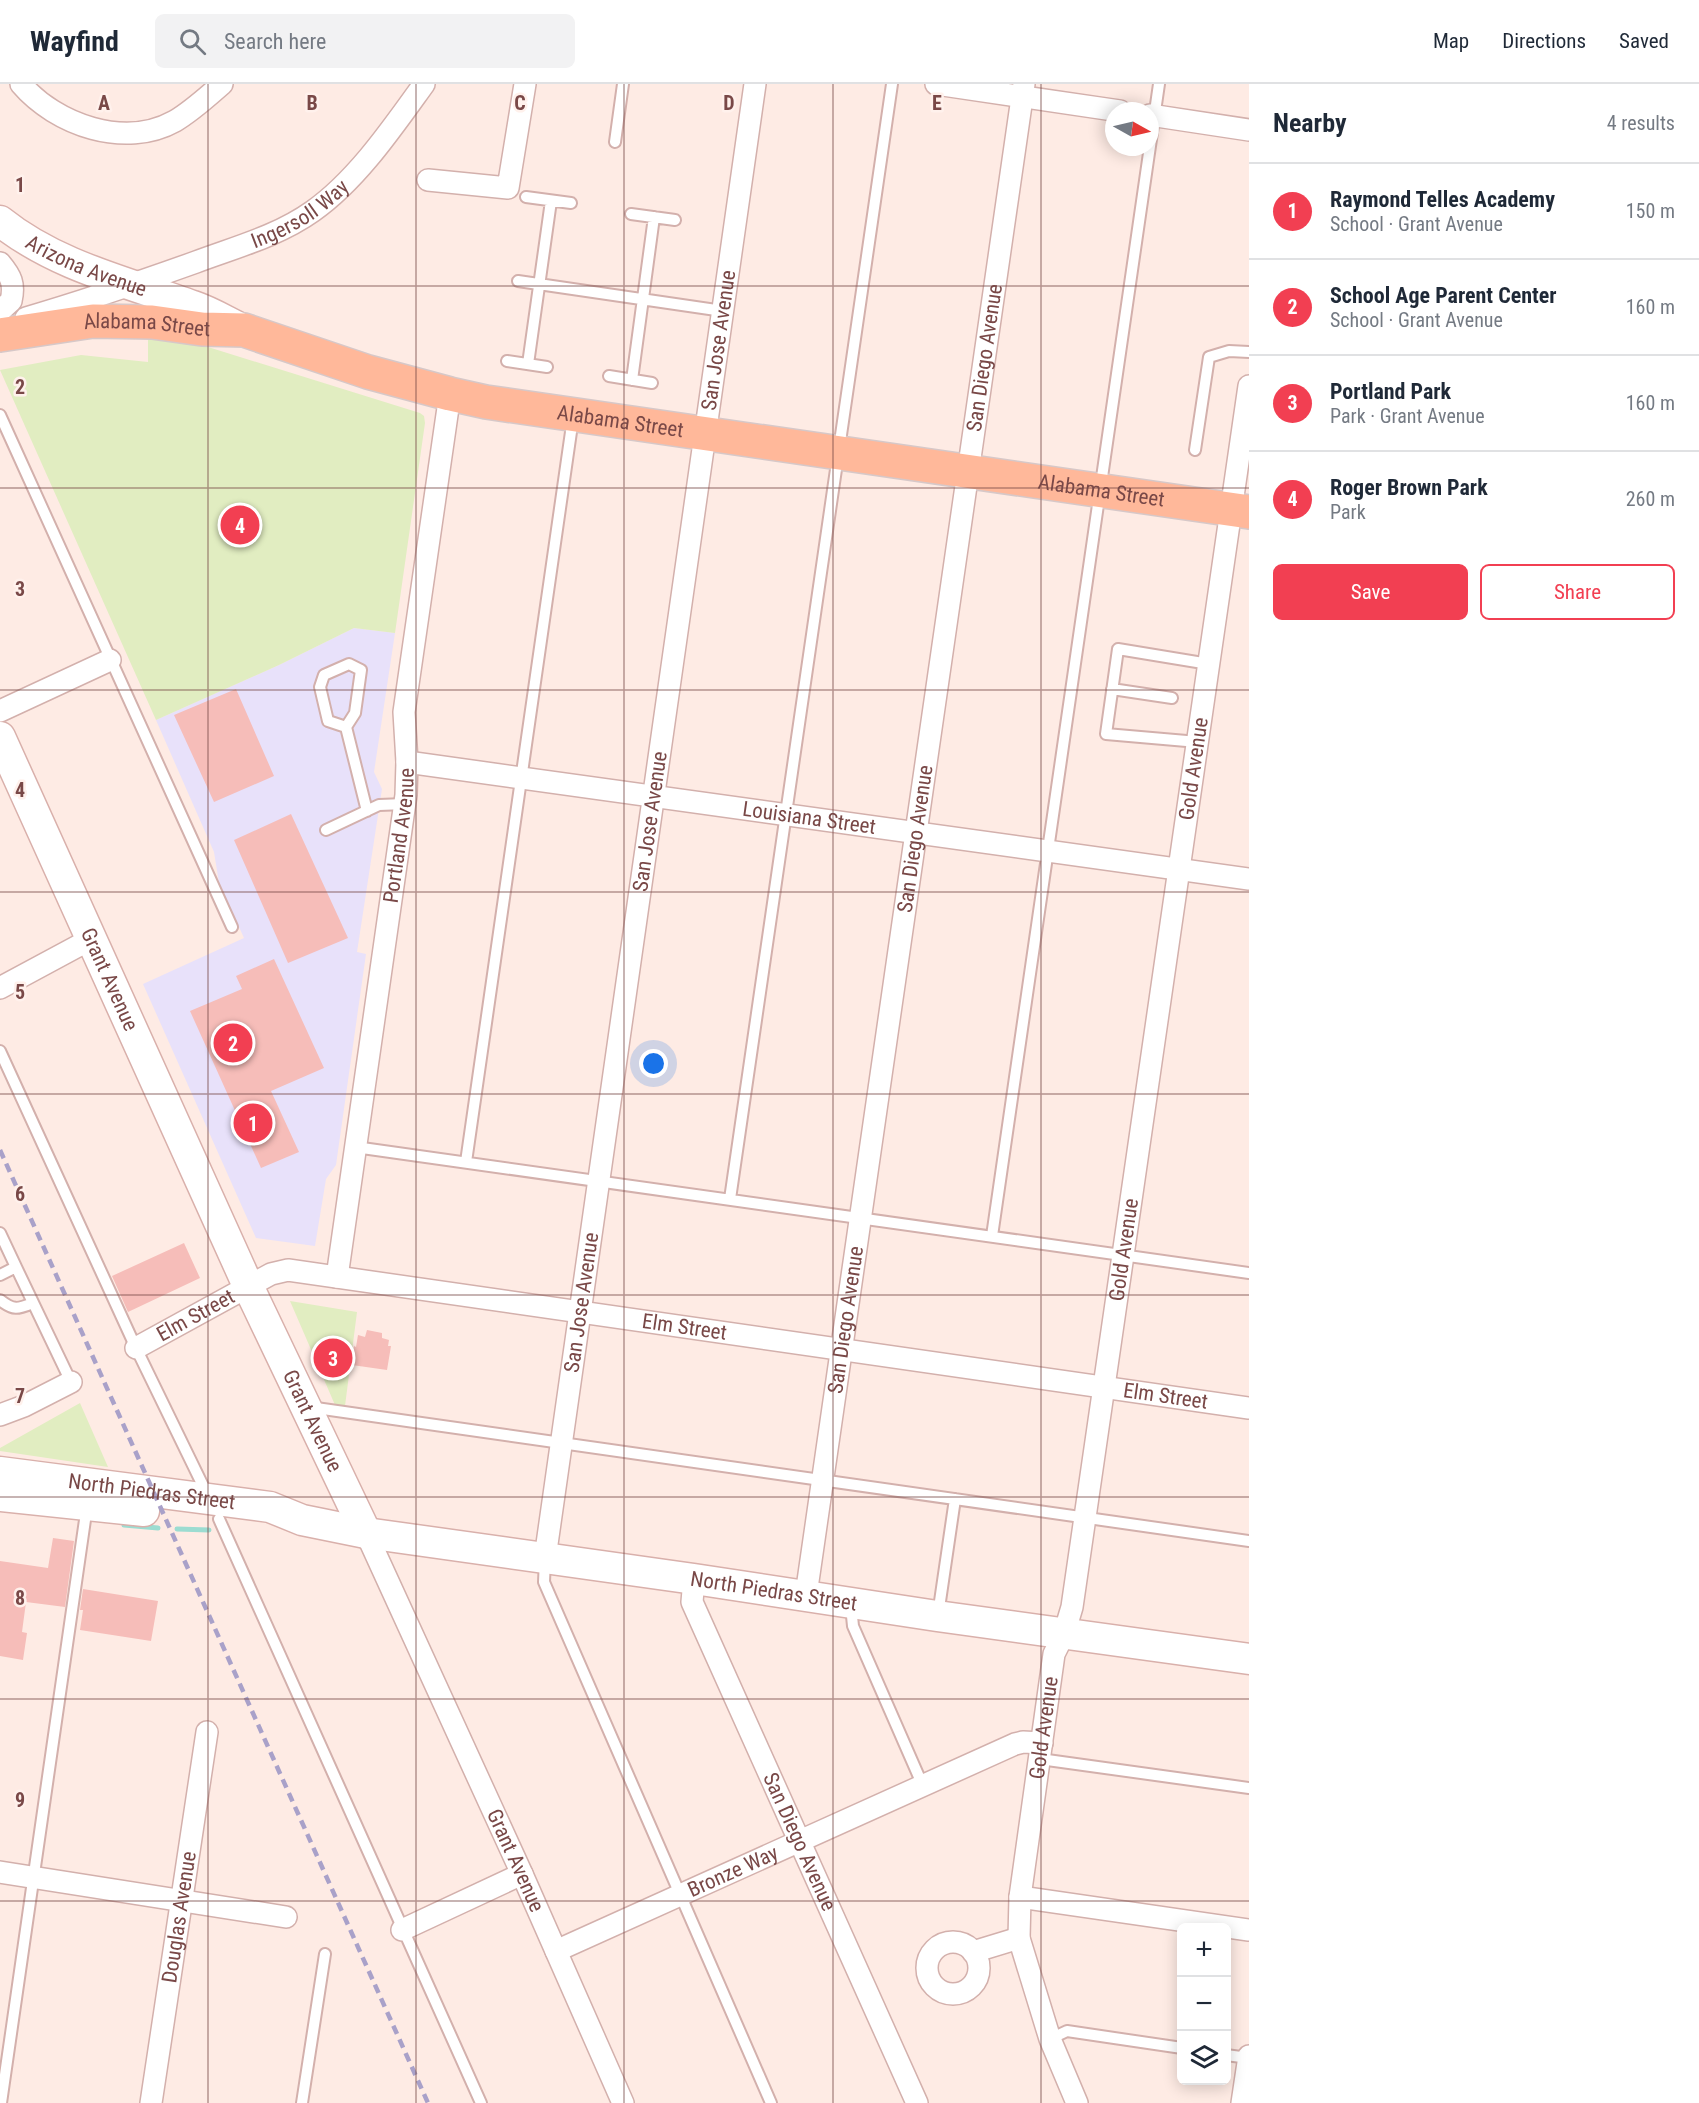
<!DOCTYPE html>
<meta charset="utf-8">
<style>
:root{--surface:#fff;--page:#f2f2f3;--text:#1f2937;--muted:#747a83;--line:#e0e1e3;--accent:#f23f52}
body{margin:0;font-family:"Roboto Condensed",sans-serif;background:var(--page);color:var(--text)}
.controls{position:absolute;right:18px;bottom:18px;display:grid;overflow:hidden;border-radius:9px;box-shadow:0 3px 15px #0003}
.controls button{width:54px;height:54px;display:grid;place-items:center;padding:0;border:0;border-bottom:2px solid var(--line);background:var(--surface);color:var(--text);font:30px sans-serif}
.compass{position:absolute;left:1105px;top:18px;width:54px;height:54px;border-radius:50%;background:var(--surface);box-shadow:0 3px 15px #0003;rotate:98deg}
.you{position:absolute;left:654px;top:980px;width:21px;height:21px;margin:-15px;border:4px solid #fff;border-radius:50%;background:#1a73e8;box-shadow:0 0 0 9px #1a73e833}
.badge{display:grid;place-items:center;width:39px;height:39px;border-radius:50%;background:var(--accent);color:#fff;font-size:20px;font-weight:700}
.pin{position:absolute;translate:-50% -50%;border:3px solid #fff;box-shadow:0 2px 6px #0006}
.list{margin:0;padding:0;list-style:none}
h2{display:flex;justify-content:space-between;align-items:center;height:78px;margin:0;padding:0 24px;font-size:26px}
h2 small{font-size:20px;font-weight:400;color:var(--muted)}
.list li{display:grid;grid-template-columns:39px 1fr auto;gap:18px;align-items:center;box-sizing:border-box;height:96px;padding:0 24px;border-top:2px solid var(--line)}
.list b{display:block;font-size:22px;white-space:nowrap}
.list p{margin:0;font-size:20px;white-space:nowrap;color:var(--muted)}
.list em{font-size:20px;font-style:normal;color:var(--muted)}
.actions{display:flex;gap:12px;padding:18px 24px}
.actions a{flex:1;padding:14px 0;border:2px solid var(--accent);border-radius:9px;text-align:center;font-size:21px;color:var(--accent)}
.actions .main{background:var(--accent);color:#fff}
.icon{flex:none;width:33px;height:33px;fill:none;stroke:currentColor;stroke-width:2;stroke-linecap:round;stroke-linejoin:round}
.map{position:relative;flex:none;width:1249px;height:2019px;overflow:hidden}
header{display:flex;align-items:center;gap:36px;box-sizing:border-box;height:84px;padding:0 30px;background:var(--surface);border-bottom:2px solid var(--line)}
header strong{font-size:28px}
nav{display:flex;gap:33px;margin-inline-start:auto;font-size:21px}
.search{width:420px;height:54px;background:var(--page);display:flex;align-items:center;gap:15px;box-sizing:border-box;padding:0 21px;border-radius:9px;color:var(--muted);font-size:22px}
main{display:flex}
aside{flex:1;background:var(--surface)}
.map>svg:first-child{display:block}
.education{fill:#e8e1fa}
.green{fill:#e1edc1}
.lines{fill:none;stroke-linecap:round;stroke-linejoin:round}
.stream{stroke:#9cdcd1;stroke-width:5}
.building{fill:#f6bdb9}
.lane-casing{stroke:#d3b0ac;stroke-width:14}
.street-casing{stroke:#d3b0ac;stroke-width:24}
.secondary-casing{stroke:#d9b0ab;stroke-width:33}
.primary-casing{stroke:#d7c8c8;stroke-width:36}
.lane{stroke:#fff;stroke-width:10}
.street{stroke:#fff;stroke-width:21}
.secondary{stroke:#fff;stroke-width:30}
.primary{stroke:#ffb89a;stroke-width:33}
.rail{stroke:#a9a1c9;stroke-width:4.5;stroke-dasharray:9 6;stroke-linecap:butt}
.grid{fill:none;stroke:#794847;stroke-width:1.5;stroke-opacity:0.55}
.labels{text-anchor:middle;stroke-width:5;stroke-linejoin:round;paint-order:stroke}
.street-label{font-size:21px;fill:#794847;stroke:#fff1ec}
.grid-label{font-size:20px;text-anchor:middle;font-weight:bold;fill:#794847;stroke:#fff1ec;stroke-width:5;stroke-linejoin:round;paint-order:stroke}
</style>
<header>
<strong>Wayfind</strong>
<div class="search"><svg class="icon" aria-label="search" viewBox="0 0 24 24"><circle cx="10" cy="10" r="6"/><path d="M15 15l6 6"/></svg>Search here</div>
<nav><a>Map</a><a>Directions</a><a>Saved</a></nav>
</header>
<main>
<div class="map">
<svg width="1249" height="2019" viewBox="0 0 1249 2019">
<rect width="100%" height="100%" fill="#feebe4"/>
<path class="education" d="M354,544L395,549L374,688L382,705L357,868L366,870L336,1081L326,1095L315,1162L256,1154L143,900L244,854L219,799L214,768L156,636L279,581Z"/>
<path class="green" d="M148,252L192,258L420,329L424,332L425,339L395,549L354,544L279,581L156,636L0,286L81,271L148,278Z
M290,1217L357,1228L345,1322L335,1321Z
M80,1319L108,1383L0,1367V1364Z"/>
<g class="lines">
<path class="stream" d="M124,1441L158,1444
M177,1445L209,1446"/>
</g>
<path class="building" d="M236,605L274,692L214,718L174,631Z
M291,730L348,854L288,879L234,756Z
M274,875L324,984L271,1007L299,1068L261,1084L190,927L242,905L236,892Z
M184,1159L200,1194L128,1228L112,1192Z
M367,1246L382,1249V1254L389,1256L388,1262H391L387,1286L352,1281L354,1262L356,1263L358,1251L365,1253Z
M53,1454L74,1457L65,1523L26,1518L22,1548L27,1549L23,1576L0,1572V1477L48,1484Z
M83,1505L158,1517L151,1557L80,1546L83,1526H80Z"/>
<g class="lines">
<defs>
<path id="lane" d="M615,58L623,0
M526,113L571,119
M631,130L675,136
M518,197L723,227
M507,277L547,283
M528,280L551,117
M609,292L652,299
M632,296L654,133
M0,331L232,843
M1195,366L1209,273L1229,267L1249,268
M1112,605L1172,614
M346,643L328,637L320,603L324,591L349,580L361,586L355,629L346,643L367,727
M1198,658L1106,650L1118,565L1209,580
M326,746L379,721L405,720
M0,967L136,1264L207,1410
M355,1063L1249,1189
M466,1078L573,334
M730,1115L892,0
M0,1149L16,1183
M992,1152L1159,0
M0,1191L16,1183L71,1298
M0,1216C14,1227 18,1225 33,1219
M309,1323L1249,1457
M219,1435L481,2019
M545,1475L544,1498L771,2019
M851,1522L853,1542L923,1702
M938,1531L955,1415
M1040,1675L1249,1704
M1050,1955L1067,1947L1182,1964
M1226,1971L1249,1974
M1,2019L87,1422
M302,2019L325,1870"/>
<g id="street">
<path d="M21,0C56,41 125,65 175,37C192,27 207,13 222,0"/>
<path d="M936,0L1120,27"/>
<path d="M1150,31L1249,46"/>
<path d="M428,96L508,104L525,0"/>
<path d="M0,179C11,192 15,200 11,217L0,227"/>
<path id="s1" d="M26,234C84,217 140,198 196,178C236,163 278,152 313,127C357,96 393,43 424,0"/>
<path d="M0,627L110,576"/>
<path id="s2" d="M407,678L1249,795"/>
<path d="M0,904L91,855"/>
<path id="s3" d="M337,1193L406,711L407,678L404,628L450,310"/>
<path id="s4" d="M136,1264L271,1190L288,1186L1249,1324"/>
<path d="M0,1331L24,1322L71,1298"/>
<path id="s5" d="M366,1449L522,1790L623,2019"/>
<path id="s6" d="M545,1474L755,0"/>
<path id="s7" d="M694,1495L692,1518L917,2019"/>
<path id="s8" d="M806,1511L1024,0"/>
<path d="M0,1788L286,1833"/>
<path d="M1020,1813L1249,1846"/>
<path d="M402,1846L522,1790"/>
<circle cx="953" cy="1884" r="26"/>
<path id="s9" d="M556,1867L1015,1660L1023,1658L1042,1659"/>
<path d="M973,1868L1019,1854"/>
<path id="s10" d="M151,2019L207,1648"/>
<path id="s11" d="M1077,2019L1050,1955L1019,1854L1020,1813L1054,1570L1064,1550L1072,1523L1249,302"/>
<path d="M1242,2019L1249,1972"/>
</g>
<g id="secondary">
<path id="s12" d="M0,137C56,182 127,198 193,222C211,228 227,238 244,246"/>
<path id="s13" d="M0,653L249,1204L366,1449"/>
<path id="s14" d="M0,1388L270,1423L302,1436L366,1449L694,1495L937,1532L1249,1575"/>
<path d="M0,1412L144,1427"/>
</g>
<g id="primary">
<path id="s15" d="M0,251L93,237L152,238L202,245L244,246L368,288L450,310L486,318L1249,428"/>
</g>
</defs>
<use href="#lane" class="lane-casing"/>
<use href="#street" class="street-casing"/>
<use href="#secondary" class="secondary-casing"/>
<use href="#primary" class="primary-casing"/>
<use href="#lane" class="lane"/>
<use href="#street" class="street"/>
<use href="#secondary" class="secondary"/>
<use href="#primary" class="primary"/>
<path class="rail" d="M0,1066L428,2019"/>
</g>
<path class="grid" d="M208,0V2019M416,0V2019M624,0V2019M833,0V2019M1041,0V2019M0,202H1249M0,404H1249M0,606H1249M0,808H1249M0,1010H1249M0,1211H1249M0,1413H1249M0,1615H1249M0,1817H1249"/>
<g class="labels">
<g class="street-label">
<text dy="7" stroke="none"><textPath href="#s1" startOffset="294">Ingersoll Way</textPath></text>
<text dy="7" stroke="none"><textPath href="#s12" startOffset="98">Arizona Avenue</textPath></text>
<text dy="7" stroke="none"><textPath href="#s15" startOffset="148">Alabama Street</textPath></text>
<text dy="7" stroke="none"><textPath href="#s6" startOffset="1230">San Jose Avenue</textPath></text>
<text dy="7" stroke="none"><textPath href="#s8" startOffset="1250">San Diego Avenue</textPath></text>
<text dy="7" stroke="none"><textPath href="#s15" startOffset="634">Alabama Street</textPath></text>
<text dy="7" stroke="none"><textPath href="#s15" startOffset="1120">Alabama Street</textPath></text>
<text dy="7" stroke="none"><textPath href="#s11" startOffset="1359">Gold Avenue</textPath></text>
<text dy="7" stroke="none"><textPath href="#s2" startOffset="406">Louisiana Street</textPath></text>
<text dy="7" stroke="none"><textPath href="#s6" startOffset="744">San Jose Avenue</textPath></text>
<text dy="7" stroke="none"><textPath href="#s3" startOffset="446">Portland Avenue</textPath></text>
<text dy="7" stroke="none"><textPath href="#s8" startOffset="764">San Diego Avenue</textPath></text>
<text dy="7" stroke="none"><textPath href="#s13" startOffset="266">Grant Avenue</textPath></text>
<text dy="7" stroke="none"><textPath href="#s11" startOffset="873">Gold Avenue</textPath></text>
<text dy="7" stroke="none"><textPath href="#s6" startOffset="258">San Jose Avenue</textPath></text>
<text dy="7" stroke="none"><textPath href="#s4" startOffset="68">Elm Street</textPath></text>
<text dy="7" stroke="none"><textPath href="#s8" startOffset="278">San Diego Avenue</textPath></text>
<text dy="7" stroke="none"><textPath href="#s4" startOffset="572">Elm Street</textPath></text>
<text dy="7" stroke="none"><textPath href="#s4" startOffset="1058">Elm Street</textPath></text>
<text dy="7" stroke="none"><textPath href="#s13" startOffset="752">Grant Avenue</textPath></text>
<text dy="7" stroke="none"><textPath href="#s14" startOffset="153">North Piedras Street</textPath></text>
<text dy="7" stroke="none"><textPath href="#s14" startOffset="784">North Piedras Street</textPath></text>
<text dy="7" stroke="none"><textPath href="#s11" startOffset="387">Gold Avenue</textPath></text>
<text dy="7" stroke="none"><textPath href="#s7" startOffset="286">San Diego Avenue</textPath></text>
<text dy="7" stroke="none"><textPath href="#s5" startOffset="360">Grant Avenue</textPath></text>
<text dy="7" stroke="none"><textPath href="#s9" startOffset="194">Bronze Way</textPath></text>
<text dy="7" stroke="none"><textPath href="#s10" startOffset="188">Douglas Avenue</textPath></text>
</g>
</g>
<g class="grid-label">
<text x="104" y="26">A</text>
<text x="312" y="26">B</text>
<text x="520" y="26">C</text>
<text x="729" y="26">D</text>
<text x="937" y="26">E</text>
<text x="20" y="108">1</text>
<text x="20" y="310">2</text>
<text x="20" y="512">3</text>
<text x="20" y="713">4</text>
<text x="20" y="915">5</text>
<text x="20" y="1117">6</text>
<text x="20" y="1319">7</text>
<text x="20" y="1521">8</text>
<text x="20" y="1723">9</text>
</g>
</svg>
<div class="controls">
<button>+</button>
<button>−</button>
<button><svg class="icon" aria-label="layers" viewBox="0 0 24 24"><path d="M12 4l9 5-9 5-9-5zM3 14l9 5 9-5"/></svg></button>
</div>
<svg class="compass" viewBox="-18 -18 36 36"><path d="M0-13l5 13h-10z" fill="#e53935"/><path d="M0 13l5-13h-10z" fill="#747a83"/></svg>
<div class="you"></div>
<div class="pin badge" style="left:253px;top:1039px">1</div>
<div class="pin badge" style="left:233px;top:959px">2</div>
<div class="pin badge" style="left:333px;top:1274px">3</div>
<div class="pin badge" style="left:240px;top:441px">4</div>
</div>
<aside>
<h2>Nearby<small>4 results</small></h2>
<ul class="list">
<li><span class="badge">1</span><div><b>Raymond Telles Academy</b><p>School · Grant Avenue</p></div><em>150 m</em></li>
<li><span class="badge">2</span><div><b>School Age Parent Center</b><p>School · Grant Avenue</p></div><em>160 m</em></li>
<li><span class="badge">3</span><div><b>Portland Park</b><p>Park · Grant Avenue</p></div><em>160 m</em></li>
<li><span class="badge">4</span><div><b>Roger Brown Park</b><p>Park</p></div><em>260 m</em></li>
</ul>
<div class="actions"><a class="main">Save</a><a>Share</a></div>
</aside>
</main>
